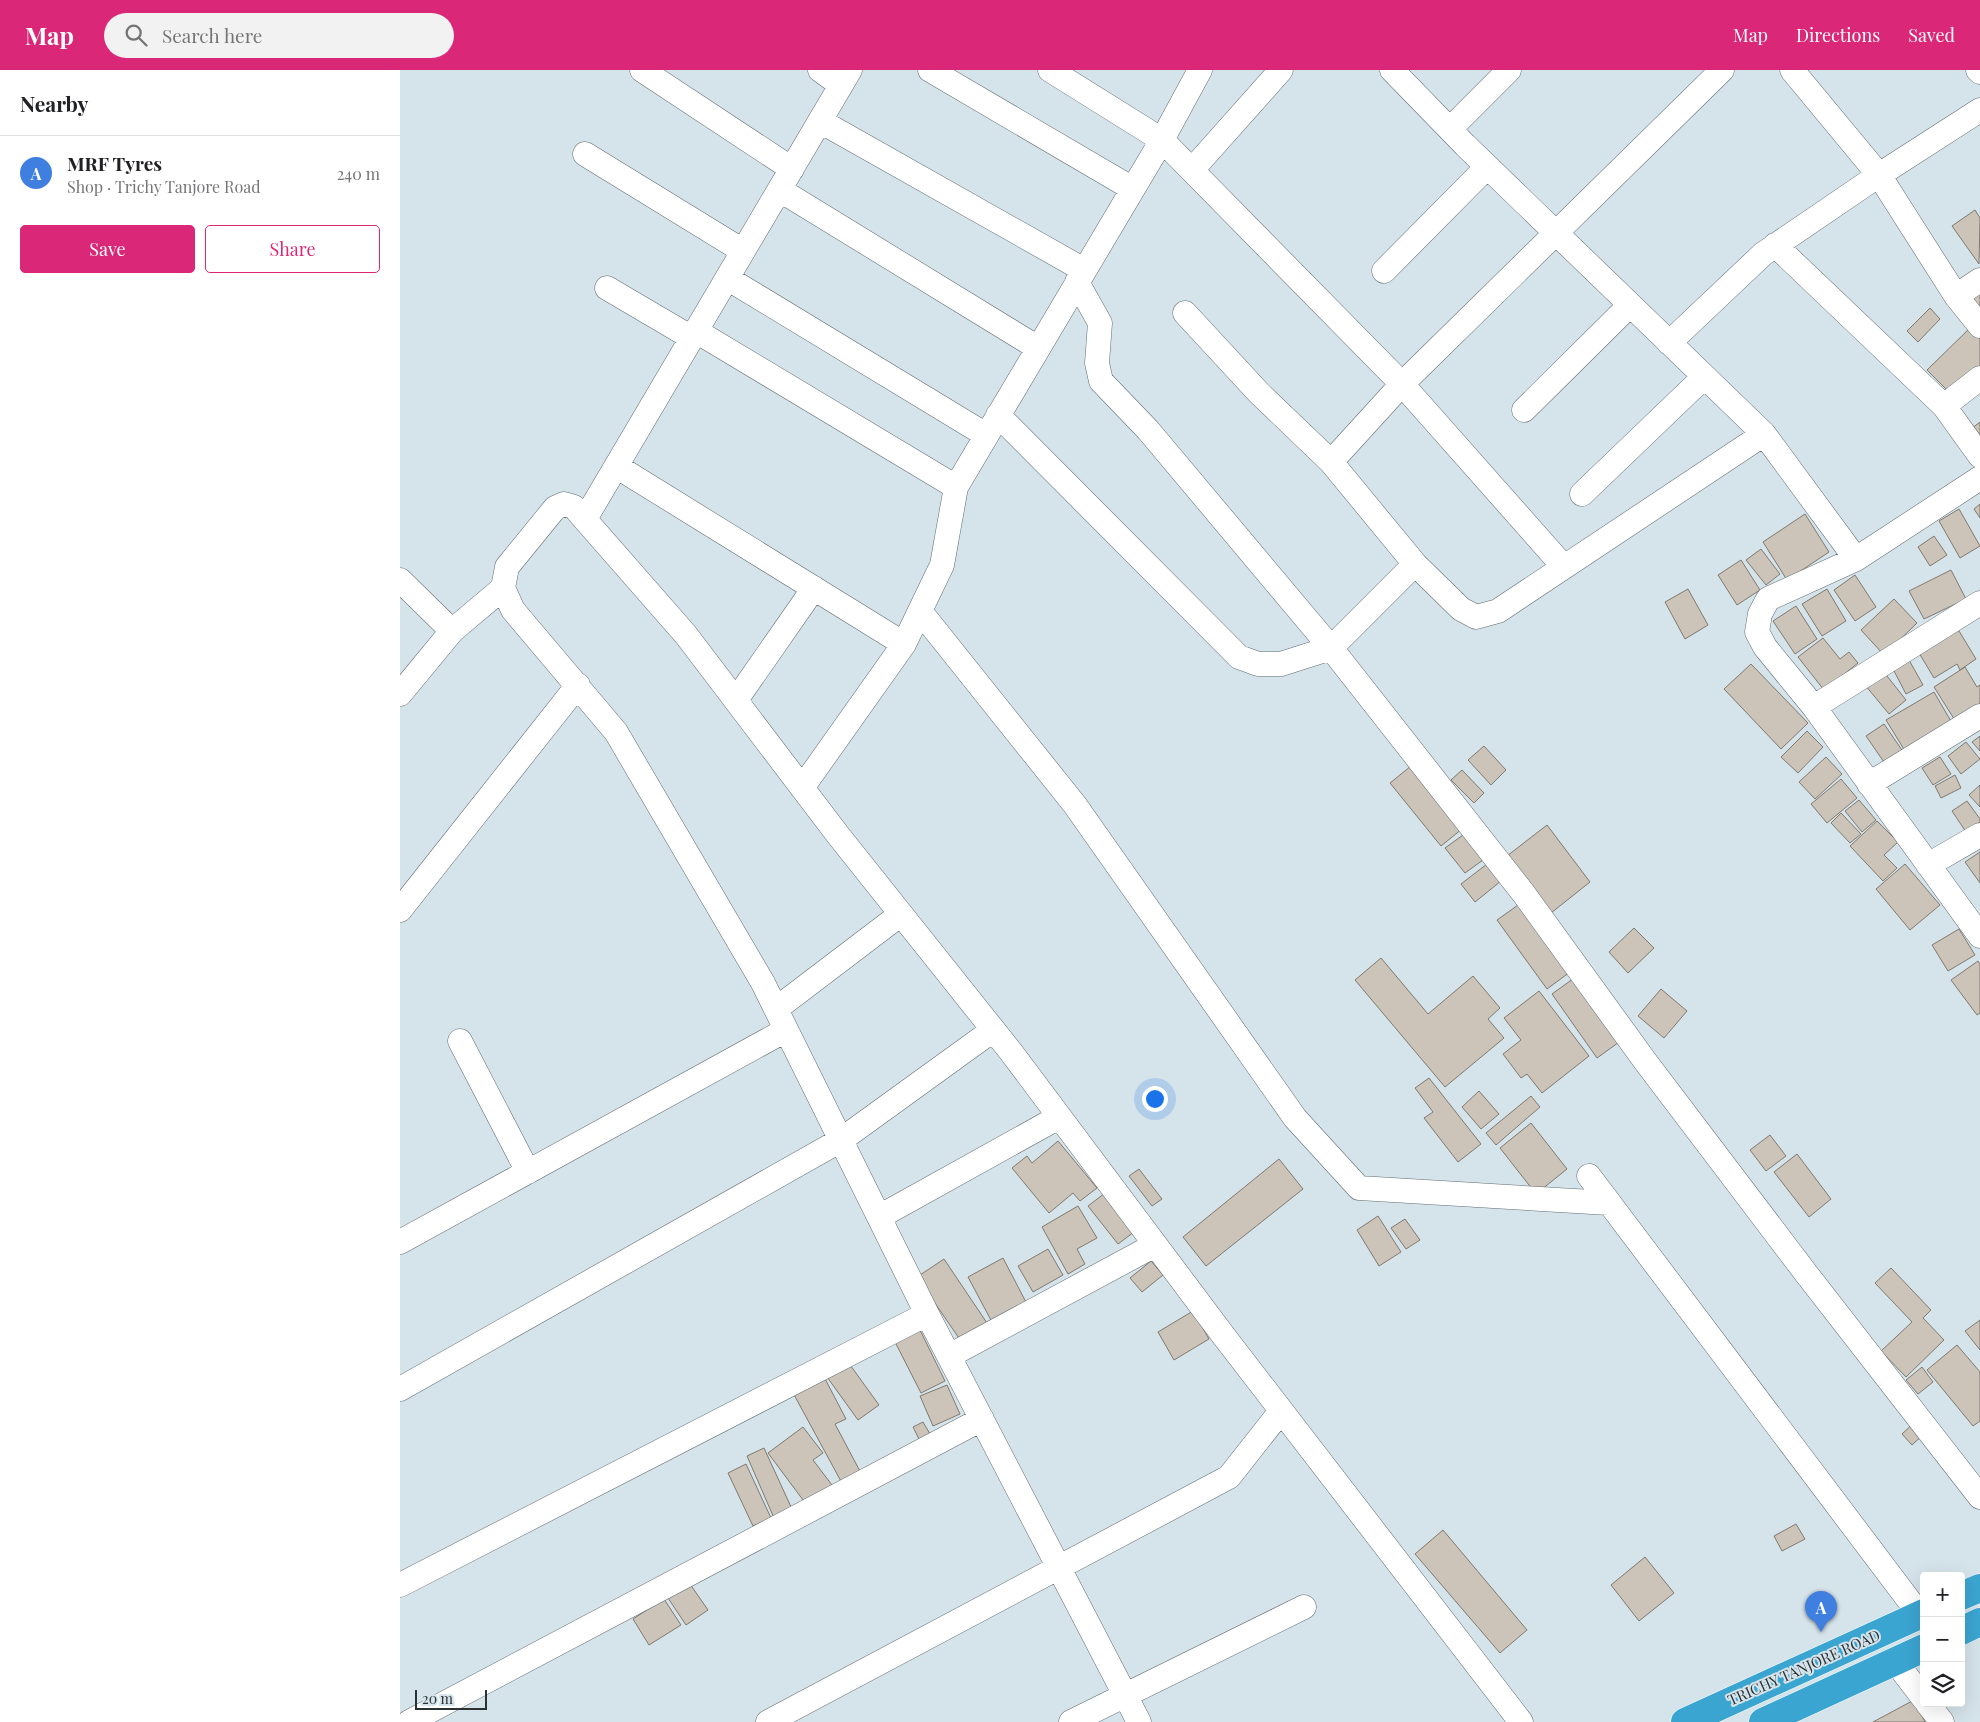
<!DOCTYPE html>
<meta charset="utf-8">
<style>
:root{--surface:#fff;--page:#f2f2f2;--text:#202124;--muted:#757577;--line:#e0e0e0;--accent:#db2777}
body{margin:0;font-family:"Playfair Display",serif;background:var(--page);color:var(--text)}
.controls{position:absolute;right:15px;bottom:15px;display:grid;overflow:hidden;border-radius:5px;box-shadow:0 5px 20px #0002}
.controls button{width:45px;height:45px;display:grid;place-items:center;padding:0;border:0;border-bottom:1px solid var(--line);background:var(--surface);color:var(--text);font:25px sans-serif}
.scale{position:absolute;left:15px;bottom:12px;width:72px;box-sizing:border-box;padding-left:5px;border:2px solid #2b3033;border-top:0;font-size:14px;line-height:18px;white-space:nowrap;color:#2b3033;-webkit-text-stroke:4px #d5e3ea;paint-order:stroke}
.you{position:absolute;left:754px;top:1028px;width:18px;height:18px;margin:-12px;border:4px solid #fff;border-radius:50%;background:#1a73e8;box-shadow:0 0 0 8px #1a73e833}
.badge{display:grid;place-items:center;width:32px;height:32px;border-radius:50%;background:var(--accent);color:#fff;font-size:16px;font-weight:700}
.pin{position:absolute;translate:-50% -41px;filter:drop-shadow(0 1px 2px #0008)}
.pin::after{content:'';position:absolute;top:26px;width:18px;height:15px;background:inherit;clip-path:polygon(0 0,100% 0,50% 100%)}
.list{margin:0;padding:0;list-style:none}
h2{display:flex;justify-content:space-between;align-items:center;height:65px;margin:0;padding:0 20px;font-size:21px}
h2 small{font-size:16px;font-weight:400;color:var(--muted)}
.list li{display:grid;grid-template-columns:32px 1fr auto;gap:15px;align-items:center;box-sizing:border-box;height:75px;padding:0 20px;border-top:1px solid var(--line)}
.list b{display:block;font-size:19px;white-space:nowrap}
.list p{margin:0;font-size:16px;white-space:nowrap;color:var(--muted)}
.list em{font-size:16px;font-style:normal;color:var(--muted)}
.actions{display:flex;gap:10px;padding:15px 20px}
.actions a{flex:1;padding:11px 0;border:1px solid var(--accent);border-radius:5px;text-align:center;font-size:18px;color:var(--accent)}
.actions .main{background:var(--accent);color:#fff}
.icon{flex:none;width:28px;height:28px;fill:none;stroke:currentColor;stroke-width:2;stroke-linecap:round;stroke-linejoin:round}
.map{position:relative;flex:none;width:1580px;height:1652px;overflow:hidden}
header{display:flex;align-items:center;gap:30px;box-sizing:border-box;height:70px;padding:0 25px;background:var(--accent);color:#fff}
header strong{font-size:24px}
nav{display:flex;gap:28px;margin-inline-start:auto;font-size:18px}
.search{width:350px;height:45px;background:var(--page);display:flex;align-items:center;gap:12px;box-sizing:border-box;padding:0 18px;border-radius:28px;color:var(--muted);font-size:19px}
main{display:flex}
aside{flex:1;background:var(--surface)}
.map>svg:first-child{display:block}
.building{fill:#ccc4b9;stroke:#80796f}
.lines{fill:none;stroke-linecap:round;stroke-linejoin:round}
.street-casing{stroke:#616d74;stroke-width:25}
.highway-casing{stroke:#fff;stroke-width:29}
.street{stroke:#fff;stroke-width:24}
.highway{stroke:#3ba5d1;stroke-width:28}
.labels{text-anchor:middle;stroke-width:4;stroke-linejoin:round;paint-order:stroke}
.street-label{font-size:15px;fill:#2b3033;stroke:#d5e3ea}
</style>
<header>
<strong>Map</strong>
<div class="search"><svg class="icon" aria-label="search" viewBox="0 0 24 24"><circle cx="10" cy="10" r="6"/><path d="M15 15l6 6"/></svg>Search here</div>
<nav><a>Map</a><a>Directions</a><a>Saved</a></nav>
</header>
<main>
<aside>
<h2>Nearby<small></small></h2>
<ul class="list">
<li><span class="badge" style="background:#3f7fe0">A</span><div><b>MRF Tyres</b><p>Shop · Trichy Tanjore Road</p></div><em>240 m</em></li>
</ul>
<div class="actions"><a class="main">Save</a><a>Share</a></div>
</aside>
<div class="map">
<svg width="1580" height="1652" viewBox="0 0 1580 1652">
<rect width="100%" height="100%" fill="#d5e3ea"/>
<path class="building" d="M1575,140L1580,148L1579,194L1552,156Z
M1580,222V249L1567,232Z
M1530,238L1540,249L1518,272L1507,261Z
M1570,258L1580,269V299L1553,326L1527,300Z
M1580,352V370L1571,359Z
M1580,434V448L1574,439Z
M1559,439L1580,476L1560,488L1539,451Z
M1405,444L1429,482L1387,510L1363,472Z
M1534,466L1547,485L1530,496L1518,477Z
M1361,479L1380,504L1366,515L1346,490Z
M1341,490L1360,520L1337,535L1318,505Z
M1551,500L1566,529L1524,549L1509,521Z
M1455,505L1476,537L1455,551L1434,520Z
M1288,519L1308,555L1285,569L1265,532Z
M1427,519L1446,551L1422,566L1402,534Z
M1494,529L1517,553L1484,585L1461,560Z
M1396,536L1417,569L1395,584L1373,551Z
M1556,556L1576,589L1560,600L1557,594L1534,608L1519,583Z
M1423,568L1440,589L1449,582L1458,593L1424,620L1398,587Z
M1509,590L1523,615L1506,624L1493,599Z
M1351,594L1408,653L1381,679L1324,619Z
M1565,597L1577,617L1580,615V637L1556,652L1534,617Z
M1483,601L1506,630L1489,644L1465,615Z
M1534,622L1552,653L1505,681L1486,650Z
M1484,654L1504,683L1486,695L1466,666Z
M1407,661L1423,677L1398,703L1381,687Z
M1580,666V681L1572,672Z
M1566,672L1580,689L1561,704L1548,686Z
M1084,676L1106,700L1091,715L1068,690Z
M1426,687L1442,704L1415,729L1399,712Z
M1540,687L1551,704L1533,715L1522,698Z
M1011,696L1062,759L1041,776L990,713Z
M1062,700L1084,723L1074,733L1051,710Z
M1555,705L1561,718L1541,728L1535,716Z
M1441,709L1457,728L1427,753L1411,734Z
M1580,715V737L1569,725Z
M1459,730L1476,750L1462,762L1445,741Z
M1567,731L1580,749V752L1566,762L1552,741Z
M1441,743L1461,764L1450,773L1431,753Z
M1477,751L1498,772L1484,785L1497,798L1483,811L1450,776Z
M1147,755L1190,812L1151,843L1107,786Z
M1063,765L1083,790L1065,803L1045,778Z
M1580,782V813L1565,792Z
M1087,794L1101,811L1075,832L1061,814Z
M1505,794L1540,835L1510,860L1476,819Z
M1121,833L1170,902L1147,919L1097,850Z
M1234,858L1254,878L1228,903L1209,882Z
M1559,859L1575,885L1548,901L1532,875Z
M981,888L1028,944L1073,906L1100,938L1088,949L1104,968L1045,1017L955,910Z
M1578,891L1580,894V943L1577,945L1551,910Z
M1177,906L1222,970L1197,988L1152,924Z
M1261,919L1287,941L1264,968L1238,946Z
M1139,921L1189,986L1142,1023L1127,1004L1121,1008L1103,984L1121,970L1104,948Z
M1029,1008L1081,1074L1058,1092L1024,1048L1033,1042L1015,1018Z
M1079,1021L1099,1044L1081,1059L1062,1037Z
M1131,1026L1140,1037L1096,1075L1086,1063Z
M1131,1053L1167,1099L1136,1124L1100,1078Z
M1370,1065L1386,1086L1366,1101L1350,1080Z
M658,1071L697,1118L680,1131L673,1123L649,1143L612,1098L627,1086L632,1093Z
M1397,1084L1431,1129L1409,1147L1374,1102Z
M879,1089L903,1119L806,1196L783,1167Z
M739,1099L762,1129L752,1136L729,1106Z
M705,1123L734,1162L718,1174L688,1136Z
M678,1136L697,1168L677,1179L685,1194L668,1204L642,1157Z
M978,1146L1001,1182L979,1196L957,1160Z
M1005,1149L1020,1170L1006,1179L991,1158Z
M648,1179L663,1205L633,1222L618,1196Z
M603,1188L627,1234L592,1252L568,1207Z
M544,1189L589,1256L563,1274L517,1207Z
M751,1191L763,1205L742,1222L730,1208Z
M1491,1198L1531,1240L1523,1248L1544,1270L1506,1307L1481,1281L1512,1252L1475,1213Z
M793,1241L809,1269L774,1290L758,1262Z
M1580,1250V1280L1565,1261Z
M519,1258L545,1311L521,1323L494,1270Z
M1557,1275L1580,1302V1351L1573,1356L1527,1300Z
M448,1292L479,1335L458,1350L427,1307Z
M1522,1297L1533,1312L1518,1324L1506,1310Z
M423,1305L446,1349L435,1354L462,1405L443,1415L392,1321Z
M547,1315L560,1344L533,1356L520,1326Z
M1516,1351L1525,1363L1512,1375L1502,1364Z
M523,1352L533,1369L522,1375L513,1357Z
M403,1357L423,1383L413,1390L432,1415L406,1434L368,1383Z
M364,1378L392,1439L374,1448L347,1386Z
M346,1394L371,1448L353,1456L328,1403Z
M1396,1454L1405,1469L1382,1481L1374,1466Z
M1043,1460L1127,1560L1100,1583L1015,1484Z
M1245,1487L1274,1523L1239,1551L1211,1515Z
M290,1514L308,1540L286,1555L268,1528Z
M264,1529L281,1555L249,1575L233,1549Z
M1514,1630L1525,1652H1473Z"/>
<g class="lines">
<defs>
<path id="street" d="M242,0L392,99
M420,0L441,15
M530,0L733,119
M650,0L762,70L1002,314L1164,497
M992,0L1065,75L1364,364L1456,489L1580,408
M1392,0L1479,105L1580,40
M1578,0L1580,2
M420,51L684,200
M1050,59L1109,0
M185,84L343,181
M800,91L881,0
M380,120L638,278
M1375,175L1544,336L1580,386
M984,201L1087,97
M327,208L586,365
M677,212L700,253L697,293L701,311L748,360L931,578L1124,824L1245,991L1405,1202L1580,1427
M207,218L292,268
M1556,226L1580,210
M785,243L859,323L931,392L1015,494L1061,539L1076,547L1098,541L1364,364
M296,261L556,417L762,70L800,0
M1269,273L1363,184L1479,105L1556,226L1580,256
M1544,336L1580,308
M1124,340L1230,235
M598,345L839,587L858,594H881L931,578L1015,494
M931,392L1002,314L1322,0
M216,396L504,574
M1182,424L1304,307
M185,449L450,0
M1456,489L1368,529L1360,544L1357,562L1365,577L1414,637L1580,866
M0,510L52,561
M520,541L675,735L895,1048L959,1118L1209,1133
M0,624L52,561L103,518
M336,630L414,518
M1414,637L1580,533
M1469,714L1580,646
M402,718L504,574L542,495L556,417
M1528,795L1580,765
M0,840L178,615
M376,939L501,844
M60,971L128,1102
M1189,1106L1520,1545
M479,1147L659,1047
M0,1172L386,960
M549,1286L755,1175
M0,1319L441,1070L593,960
M0,1515L527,1244
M1495,1591L1524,1629
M1527,1633L1542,1652
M9,1652L582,1349
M368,1652L829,1407L881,1341
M671,1652L904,1537
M739,1652L527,1244L363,913L216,662L113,540L103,518L107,497L155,438L164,434L174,437L286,565L438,765L611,982L823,1265L1121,1652"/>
<path id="highway" d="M1561,1526L1580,1518
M1561,1561L1580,1552
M1285,1652L1524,1543
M1363,1652L1524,1578"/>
</defs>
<use href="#street" class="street-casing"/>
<use href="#highway" class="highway-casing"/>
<use href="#street" class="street"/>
<use href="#highway" class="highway"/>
</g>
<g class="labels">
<g class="street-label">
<text transform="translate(1404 1598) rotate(-24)" y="5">TRICHY TANJORE ROAD</text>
</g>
</g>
</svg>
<div class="controls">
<button>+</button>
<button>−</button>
<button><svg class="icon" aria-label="layers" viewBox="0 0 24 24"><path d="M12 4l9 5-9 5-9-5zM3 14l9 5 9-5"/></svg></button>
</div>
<div class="scale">20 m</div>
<div class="you"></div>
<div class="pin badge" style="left:1421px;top:1562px;background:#3f7fe0">A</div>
</div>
</main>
